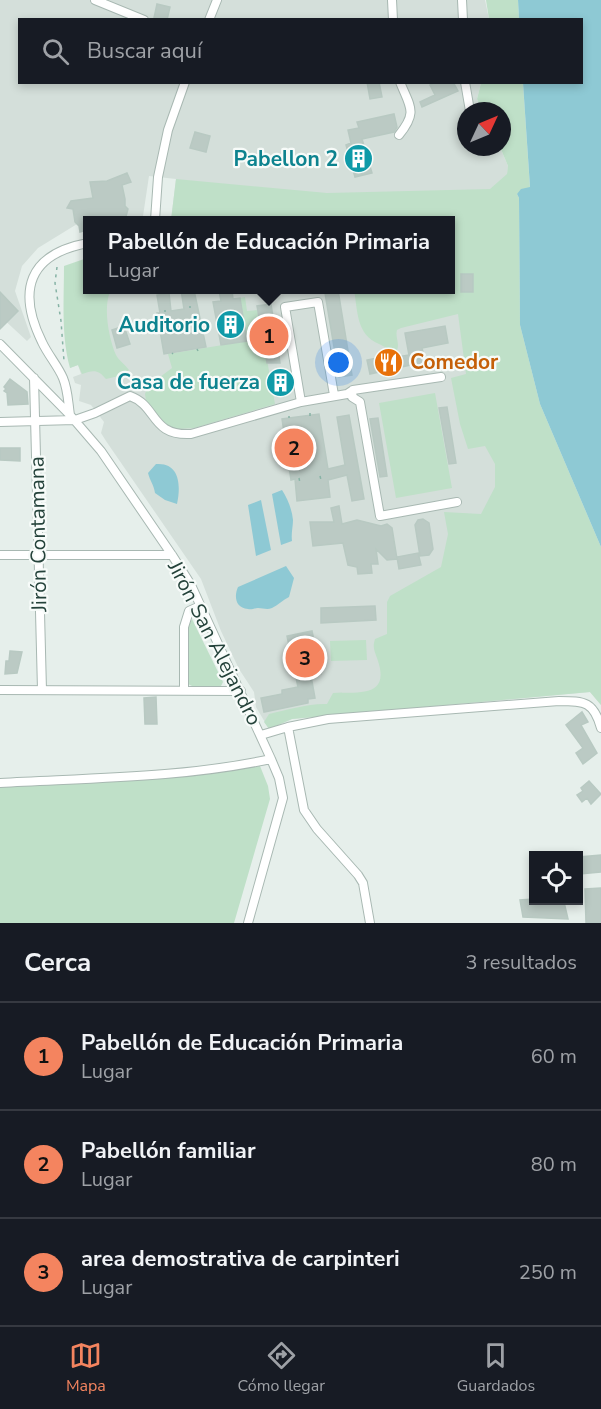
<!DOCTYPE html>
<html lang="es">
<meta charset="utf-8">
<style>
:root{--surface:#171b24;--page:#242831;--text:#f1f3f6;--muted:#9ea1a6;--line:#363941;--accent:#f4845f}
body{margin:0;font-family:"Nunito Sans",sans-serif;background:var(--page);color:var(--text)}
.controls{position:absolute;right:18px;bottom:18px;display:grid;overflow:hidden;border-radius:0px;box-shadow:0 3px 9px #0003}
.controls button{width:54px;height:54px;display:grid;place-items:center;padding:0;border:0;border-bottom:2px solid var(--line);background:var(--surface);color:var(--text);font:30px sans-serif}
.compass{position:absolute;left:457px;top:102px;width:54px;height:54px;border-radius:50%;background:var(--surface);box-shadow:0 3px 9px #0003;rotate:46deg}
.you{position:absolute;left:339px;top:363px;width:21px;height:21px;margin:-15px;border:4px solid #fff;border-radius:50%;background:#1a73e8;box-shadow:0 0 0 9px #1a73e833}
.badge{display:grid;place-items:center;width:39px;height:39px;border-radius:50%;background:var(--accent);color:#111;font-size:20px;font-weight:700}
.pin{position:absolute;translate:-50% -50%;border:3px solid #fff;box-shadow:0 2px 6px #0006}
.popup{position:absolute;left:83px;top:216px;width:372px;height:78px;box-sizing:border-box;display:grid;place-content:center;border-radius:0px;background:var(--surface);filter:drop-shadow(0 2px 4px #0005);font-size:20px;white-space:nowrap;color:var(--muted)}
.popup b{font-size:22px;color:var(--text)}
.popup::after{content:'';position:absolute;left:50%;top:100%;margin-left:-12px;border:12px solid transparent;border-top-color:var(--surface)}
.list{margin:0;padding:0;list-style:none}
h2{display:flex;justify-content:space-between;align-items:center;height:78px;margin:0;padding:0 24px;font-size:26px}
h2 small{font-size:20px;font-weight:400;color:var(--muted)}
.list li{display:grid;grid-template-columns:39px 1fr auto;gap:18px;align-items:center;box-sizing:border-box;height:108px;padding:0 24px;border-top:2px solid var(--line)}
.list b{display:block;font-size:22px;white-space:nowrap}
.list p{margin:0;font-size:20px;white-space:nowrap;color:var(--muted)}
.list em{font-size:20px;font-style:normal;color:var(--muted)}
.icon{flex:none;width:33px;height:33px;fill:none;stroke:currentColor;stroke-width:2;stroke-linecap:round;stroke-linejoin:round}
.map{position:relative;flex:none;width:601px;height:923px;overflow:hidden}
.search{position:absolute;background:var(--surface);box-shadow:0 3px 9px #0003;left:18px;right:18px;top:18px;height:66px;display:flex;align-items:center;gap:15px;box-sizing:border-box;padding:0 21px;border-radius:0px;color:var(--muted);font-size:22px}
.sheet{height:402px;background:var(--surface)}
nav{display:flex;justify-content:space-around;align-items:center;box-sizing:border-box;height:84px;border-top:2px solid var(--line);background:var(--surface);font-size:16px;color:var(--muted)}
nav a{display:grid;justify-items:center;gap:3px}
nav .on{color:var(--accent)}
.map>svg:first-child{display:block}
.built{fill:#d4dfda}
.green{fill:#bfe0c8}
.water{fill:#8ec9d4}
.building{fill:#bbcac4;stroke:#b8c9c2;stroke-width:1.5}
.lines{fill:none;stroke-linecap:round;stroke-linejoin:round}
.minor-casing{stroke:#a8b8b2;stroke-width:10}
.path{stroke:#86b3a5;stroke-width:1.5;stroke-dasharray:3 4.5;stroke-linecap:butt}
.minor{stroke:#fff;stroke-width:8}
.labels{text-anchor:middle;stroke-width:4.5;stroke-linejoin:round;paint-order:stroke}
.culture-label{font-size:21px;font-weight:bold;fill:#0d838f;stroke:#f7fbf9;text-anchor:end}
.food-label{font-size:21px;font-weight:bold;fill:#c56008;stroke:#f7fbf9;text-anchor:start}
.street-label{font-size:21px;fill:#24423a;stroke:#f7fbf9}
</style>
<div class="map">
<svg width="601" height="923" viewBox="0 0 601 923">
<rect width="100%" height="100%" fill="#e6efeb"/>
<path class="built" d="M0,0H485L489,19L20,20V82L481,83L477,99L483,111H466V147H500L508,166L500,288L567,520L601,568V705L590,692L292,719L269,729L256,707L254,692L239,669L221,631L201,579L106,441L101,433L104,422L91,405L79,401L81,385L75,383L73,377L81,374L78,365L70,368L87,258L88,290H451V220H171L176,179L149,176L143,216L113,218L95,213L38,248L22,266L15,291L31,337L27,341L0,316Z"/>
<path class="green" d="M486,0H518L519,19H489Z
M481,83H523L530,188L517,194L519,198L520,325L540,404L601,547V705L590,692L292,719L269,729L264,722L269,714C285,710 311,703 327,704L333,693C358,692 390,698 378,661C375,652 372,648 375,639L387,634V602L390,596L441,567L448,534L444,512L481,514L495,487V464L485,446L468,449L460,424L451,378L466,374L458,314L401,328L397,330C395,338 400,343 397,350C390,350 385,347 379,344C356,334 358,312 354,290H451V220H171L176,179L327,193L490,189L507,174L508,166L500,147H502V111H483L477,99Z
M87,258L88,290H142L110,292C103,308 109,339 116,355C119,361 125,364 129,370L123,375L106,379C98,369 93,370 82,374L78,365L70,368C61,336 64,299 64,266Z
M245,297L247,311L258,310L275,404L194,428L177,429L161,424L146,401L145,394L148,386L172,368L168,354L247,341L240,298Z
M435,393L452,488L396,498L379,403Z
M192,619L223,682L221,686H192L188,684L186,631Z
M366,640L367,660L331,661L330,641Z
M260,766L268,786L270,799L234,923H0V787L208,773Z"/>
<path class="water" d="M518,0H601V547L540,404L520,325L519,198L517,194L521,189L530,187L523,83L582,82V20L519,19Z
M156,464C180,462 181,486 177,504L165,500L155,493C154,485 150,481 148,473Z
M282,490C288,499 292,510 293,520C293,527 291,533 292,541L281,545L272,494Z
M261,500L271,550L256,556L248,505Z
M286,566L294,578L289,597C283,600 278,605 272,608C267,610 263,608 258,608C255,608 251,610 248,609C235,608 234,596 238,587Z"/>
<path class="building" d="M157,4L170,7L167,20L154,18Z
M367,82H379L382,97L370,99Z
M435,82H453L458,91L422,107L420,102L435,95L430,85Z
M394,114L397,127L394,132L362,139L372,173L355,177L346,145L351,143L348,130L359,128L357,122Z
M195,132L210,136L206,152L190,148Z
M127,173L131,182L122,185L125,199V206L128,209L125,220H87V230L80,232L79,226L75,222L73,209L67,208L71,201L93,198L90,182L107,181Z
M461,274H473V292H461Z
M181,290H194L206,347L164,354L157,313H160L157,295L169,293L171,311L184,309Z
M219,290H232L233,299L240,298L247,341L221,345L213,302L221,301Z
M338,290L352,375L339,377L325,293Z
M0,292L18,311L0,329Z
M271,304L280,363H267L257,306Z
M124,326L130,344L117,348L112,330Z
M445,326L448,343L422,348L426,365L416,367L415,364L370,374L367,360L397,354V357L409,355L405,333Z
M10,379L27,392L28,404L8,405L7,393L4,391L6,389L4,387Z
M447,407L456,463L449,464L439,408Z
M319,414L328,469L345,465L337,417L349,415L364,499L352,501L347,475L328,480L330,497L297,501L295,479L291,480L282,419Z
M378,418L387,476L380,477L370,419Z
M0,448H20V461L0,460Z
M339,506L342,524L357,520L381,526L387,524L392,528L397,559L387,560L376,549L378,564H371L372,573L358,574L357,567L348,565L343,543L313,546L310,522H334L331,508Z
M423,519L429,523L433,549L429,555L420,556L415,525L418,520Z
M418,553L421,565L399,569L397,557Z
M375,606L376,620L321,623V608Z
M312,631L321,674L311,676L315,698L308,699V703L264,712L261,698L282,694V690L298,687L287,636Z
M10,651L22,652L17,673L5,674L6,661H9Z
M156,697L157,724H145L144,698Z
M582,712L588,722L581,725L597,753L583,764L576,753L583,748L566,725Z
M589,781L601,794L591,804L587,798L582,802L577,795L583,791L581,788Z
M601,855V872L580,874L579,857Z
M601,888V923H586L585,889Z
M534,899L564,902L568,919L523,917L520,900Z"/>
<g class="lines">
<defs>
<path id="minor" d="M95,0L144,20
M392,0L393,20
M462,0L463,20
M209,20L217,0
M465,82L470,111
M399,135C418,112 410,107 400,82
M155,220L158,177L168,130L185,82
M0,344L70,415L101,451L172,555L191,585L271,759L279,778L283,798L248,923
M34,378L42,690
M353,390L352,397L360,402L380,516L457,502
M301,402L285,307L318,302L334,395
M70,415C68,402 68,390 63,378C58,366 48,355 42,342C17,291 28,254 88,243
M0,422L75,420L95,413L130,396C158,406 150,436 191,434L301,402L347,394L353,390L441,377
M0,555H172
M0,690L241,691
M184,690V627L189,611L200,606
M288,727L304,810L317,829L358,875L363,883L370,923
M261,735L288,727L328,719L559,701C585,701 594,702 601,728
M0,783C90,778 183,778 271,759"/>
</defs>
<use href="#minor" class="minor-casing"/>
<path class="path" d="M57,267L55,283L61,321L64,361
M190,306V308
M165,310V312
M197,349L198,351
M172,353L173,354
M310,413V416
M289,416V418
M320,476L321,480
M299,478L300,483"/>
<use href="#minor" class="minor"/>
</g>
<defs>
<symbol id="building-disc" viewBox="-11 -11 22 22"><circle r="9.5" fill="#0f9aa8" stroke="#f7fbf9"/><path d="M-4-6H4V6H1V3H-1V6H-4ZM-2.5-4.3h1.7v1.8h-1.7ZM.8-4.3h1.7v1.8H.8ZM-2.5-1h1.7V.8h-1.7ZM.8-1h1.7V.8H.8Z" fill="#fff"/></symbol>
<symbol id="restaurant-disc" viewBox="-11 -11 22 22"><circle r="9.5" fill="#e8710a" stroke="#f7fbf9"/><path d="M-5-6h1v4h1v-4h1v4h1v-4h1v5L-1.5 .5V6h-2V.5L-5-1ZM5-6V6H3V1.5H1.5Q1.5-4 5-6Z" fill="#fff"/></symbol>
</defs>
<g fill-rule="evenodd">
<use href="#building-disc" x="342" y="142" width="33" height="33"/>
<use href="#building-disc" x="214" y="308" width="33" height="33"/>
<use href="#restaurant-disc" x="372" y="346" width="33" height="33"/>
<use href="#building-disc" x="264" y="366" width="33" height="33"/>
</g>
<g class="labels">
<g class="culture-label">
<text x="338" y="166">Pabellon 2</text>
<text x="210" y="332">Auditorio</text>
<text x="260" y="389">Casa de fuerza</text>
</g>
<g class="food-label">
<text x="410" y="369">Comedor</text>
</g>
<g class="street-label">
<text transform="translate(38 534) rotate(-91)" y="7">Jirón Contamana</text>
<text transform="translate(215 643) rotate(63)" y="7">Jirón San Alejandro</text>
</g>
</g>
</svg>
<div class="controls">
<button><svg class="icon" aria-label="locate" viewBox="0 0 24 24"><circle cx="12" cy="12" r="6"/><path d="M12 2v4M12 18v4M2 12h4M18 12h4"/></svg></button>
</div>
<svg class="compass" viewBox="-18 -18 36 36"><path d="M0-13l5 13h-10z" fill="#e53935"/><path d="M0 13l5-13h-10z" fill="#9ea1a6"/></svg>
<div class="you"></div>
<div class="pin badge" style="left:269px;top:336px">1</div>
<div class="popup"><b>Pabellón de Educación Primaria</b>Lugar</div>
<div class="pin badge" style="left:294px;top:448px">2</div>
<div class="pin badge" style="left:305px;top:658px">3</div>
<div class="search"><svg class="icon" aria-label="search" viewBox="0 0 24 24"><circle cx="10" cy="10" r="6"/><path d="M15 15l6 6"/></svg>Buscar aquí</div>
</div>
<section class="sheet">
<h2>Cerca<small>3 resultados</small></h2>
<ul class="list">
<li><span class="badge">1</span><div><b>Pabellón de Educación Primaria</b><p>Lugar</p></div><em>60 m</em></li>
<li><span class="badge">2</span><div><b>Pabellón familiar</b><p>Lugar</p></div><em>80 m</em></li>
<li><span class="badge">3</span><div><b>area demostrativa de carpinteri</b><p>Lugar</p></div><em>250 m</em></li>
</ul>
</section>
<nav>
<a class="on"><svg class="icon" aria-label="map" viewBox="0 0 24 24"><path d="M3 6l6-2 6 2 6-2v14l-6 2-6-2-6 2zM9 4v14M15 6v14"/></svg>Mapa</a>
<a><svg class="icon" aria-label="directions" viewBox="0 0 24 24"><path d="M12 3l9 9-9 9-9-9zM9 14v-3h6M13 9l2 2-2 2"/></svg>Cómo llegar</a>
<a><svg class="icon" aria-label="saved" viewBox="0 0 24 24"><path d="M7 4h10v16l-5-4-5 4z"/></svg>Guardados</a>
</nav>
